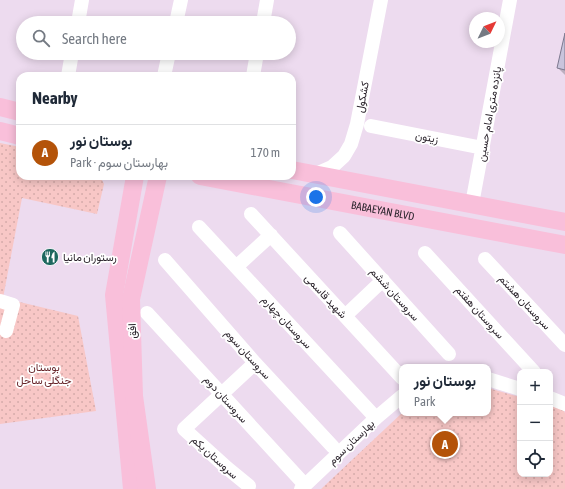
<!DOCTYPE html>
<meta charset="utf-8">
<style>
:root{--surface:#fff;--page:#f6f6f7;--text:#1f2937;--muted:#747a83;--line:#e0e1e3;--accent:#b45309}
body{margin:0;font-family:"Asap Condensed",Vazirmatn,sans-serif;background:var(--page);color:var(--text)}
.controls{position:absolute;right:12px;bottom:12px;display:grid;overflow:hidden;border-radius:8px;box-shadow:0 2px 10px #0003}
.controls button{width:36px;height:36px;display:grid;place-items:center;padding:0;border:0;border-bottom:1px solid var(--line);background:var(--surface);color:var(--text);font:20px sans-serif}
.compass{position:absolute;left:469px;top:12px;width:36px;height:36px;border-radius:50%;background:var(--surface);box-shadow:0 2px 10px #0003;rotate:47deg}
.you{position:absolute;left:316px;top:197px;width:14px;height:14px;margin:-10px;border:3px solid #fff;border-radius:50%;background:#1a73e8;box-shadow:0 0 0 6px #1a73e833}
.badge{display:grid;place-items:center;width:26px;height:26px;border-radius:50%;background:var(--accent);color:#fff;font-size:13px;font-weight:700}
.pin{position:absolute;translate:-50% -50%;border:2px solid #fff;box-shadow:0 1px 4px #0006}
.popup{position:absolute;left:399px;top:364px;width:92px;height:52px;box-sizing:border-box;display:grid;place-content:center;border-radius:8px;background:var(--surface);filter:drop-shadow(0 1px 3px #0005);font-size:13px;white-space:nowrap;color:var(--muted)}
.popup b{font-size:15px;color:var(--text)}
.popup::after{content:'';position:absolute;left:50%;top:100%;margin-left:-8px;border:8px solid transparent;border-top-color:var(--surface)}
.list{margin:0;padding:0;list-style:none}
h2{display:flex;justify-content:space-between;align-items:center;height:52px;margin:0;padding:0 16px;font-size:17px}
h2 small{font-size:13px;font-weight:400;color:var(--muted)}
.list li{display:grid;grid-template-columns:26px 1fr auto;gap:12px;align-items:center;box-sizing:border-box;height:56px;padding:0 16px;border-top:1px solid var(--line)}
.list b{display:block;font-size:15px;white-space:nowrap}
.list p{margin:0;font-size:13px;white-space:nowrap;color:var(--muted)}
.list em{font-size:13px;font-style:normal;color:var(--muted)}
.icon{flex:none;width:22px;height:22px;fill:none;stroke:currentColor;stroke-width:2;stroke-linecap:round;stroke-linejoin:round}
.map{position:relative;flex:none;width:565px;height:489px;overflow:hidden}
.search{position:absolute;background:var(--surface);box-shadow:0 2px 10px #0003;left:16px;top:16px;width:280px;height:44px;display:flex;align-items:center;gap:10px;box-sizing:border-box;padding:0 14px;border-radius:22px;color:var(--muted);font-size:15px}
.panel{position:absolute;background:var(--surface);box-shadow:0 2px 10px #0003;left:16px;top:72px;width:280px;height:108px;border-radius:12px}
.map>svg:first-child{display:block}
.park{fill:url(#park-dots)}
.shadow{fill:#0003}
.building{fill:#c9c4dc;stroke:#7d788e}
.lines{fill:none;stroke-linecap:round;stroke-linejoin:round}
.minor{stroke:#fff;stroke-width:14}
.major{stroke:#f9bfda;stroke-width:18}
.labels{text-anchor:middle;stroke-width:3.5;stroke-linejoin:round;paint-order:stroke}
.street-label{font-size:11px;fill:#2c252d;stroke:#fff}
.poi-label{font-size:11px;fill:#2c252d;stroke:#fff;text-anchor:start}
.park-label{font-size:11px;fill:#672429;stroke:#fff}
</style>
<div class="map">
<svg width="565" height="489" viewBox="0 0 565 489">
<defs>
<pattern id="park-dots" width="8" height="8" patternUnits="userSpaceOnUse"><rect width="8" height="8" fill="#f8c7c6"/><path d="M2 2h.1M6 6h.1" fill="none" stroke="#d5abaa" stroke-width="1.8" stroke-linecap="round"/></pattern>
</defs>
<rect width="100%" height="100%" fill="#eddbef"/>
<path class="park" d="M0,143L20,147V176H100L104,184L97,214L22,198L3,298L78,316L96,411L0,424Z
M488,388L520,397V474H550V406L563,409L565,413V489H321L402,413H488Z"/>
<path class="shadow" d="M565,36V75L558,68Z"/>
<path class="building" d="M565,33V70L557,68Z"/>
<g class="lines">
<path class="minor" d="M78,23L82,0
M176,23L181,0
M263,23L267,0
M68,76L72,53
M164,76L169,53
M253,76L257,53
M371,126L483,148
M314,175L332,167L344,156L351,144L357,124L381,0
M472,204L510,0
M251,214L402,378
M199,227L376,418
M340,233L449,354
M425,253L534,372
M485,259L565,345
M165,260L255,363L333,447
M236,267L271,235
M0,301L13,305L6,331
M147,313L305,485
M345,316L383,280
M488,379L520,389
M550,398L565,404
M249,486L227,468L184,429L255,363
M301,489L376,418L402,396"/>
<g class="major">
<path d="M0,107L20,112"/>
<path d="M0,131L20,136"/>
<path d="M292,170L565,222"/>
<path id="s1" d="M200,176L565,245"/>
<path d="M132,489L114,295L135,176"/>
<path d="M147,489L134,396L131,299L158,176"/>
</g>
</g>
<defs>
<symbol id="restaurant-disc" viewBox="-11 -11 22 22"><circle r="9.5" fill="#1e685f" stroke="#fff"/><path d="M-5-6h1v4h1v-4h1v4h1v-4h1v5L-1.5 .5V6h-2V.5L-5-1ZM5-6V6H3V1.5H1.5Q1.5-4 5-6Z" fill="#fff"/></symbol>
</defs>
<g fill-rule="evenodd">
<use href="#restaurant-disc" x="40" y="247" width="20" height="20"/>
</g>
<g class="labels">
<g class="street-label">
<text transform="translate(362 97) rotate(-79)" y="4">کشکول</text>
<text transform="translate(489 114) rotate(-80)" y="4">پانزده متری امام حسین</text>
<text transform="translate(427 137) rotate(11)" y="4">زیتون</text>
<text dy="4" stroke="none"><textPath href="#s1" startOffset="186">BABAEYAN BLVD</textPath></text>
<text transform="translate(395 294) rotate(48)" y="4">سروستان ششم</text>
<text transform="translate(326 296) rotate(47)" y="4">شهید قاسمی</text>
<text transform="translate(525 302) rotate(47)" y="4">سروستان هشتم</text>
<text transform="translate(480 312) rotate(48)" y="4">سروستان هفتم</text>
<text transform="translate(287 322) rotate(47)" y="4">سروستان چهارم</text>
<text transform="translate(132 331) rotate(-92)" y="4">افق</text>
<text transform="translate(248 354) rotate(48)" y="4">سروستان سوم</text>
<text transform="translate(226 399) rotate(48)" y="4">سروستان دوم</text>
<text transform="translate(351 442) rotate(-44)" y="4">بهارستان سوم</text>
<text transform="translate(215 457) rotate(42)" y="4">سروستان یکم</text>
</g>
<g class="poi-label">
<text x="63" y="261">رستوران مانیا</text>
</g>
<g class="park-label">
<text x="44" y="371">بوستان<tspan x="44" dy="13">جنگلی ساحل</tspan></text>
</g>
</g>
</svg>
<div class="controls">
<button>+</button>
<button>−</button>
<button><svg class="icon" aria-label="locate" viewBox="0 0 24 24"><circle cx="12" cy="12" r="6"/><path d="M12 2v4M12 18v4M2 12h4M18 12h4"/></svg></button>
</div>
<svg class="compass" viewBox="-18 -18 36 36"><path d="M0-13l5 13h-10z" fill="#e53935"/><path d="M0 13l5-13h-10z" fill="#747a83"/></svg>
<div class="you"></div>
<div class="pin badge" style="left:445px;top:444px">A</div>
<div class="popup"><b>بوستان نور</b>Park</div>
<div class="search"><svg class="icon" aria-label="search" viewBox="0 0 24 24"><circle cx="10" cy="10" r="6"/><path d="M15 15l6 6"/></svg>Search here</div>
<section class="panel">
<h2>Nearby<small></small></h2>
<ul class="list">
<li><span class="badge">A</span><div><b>بوستان نور</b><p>Park · بهارستان سوم</p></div><em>170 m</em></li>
</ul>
</section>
</div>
